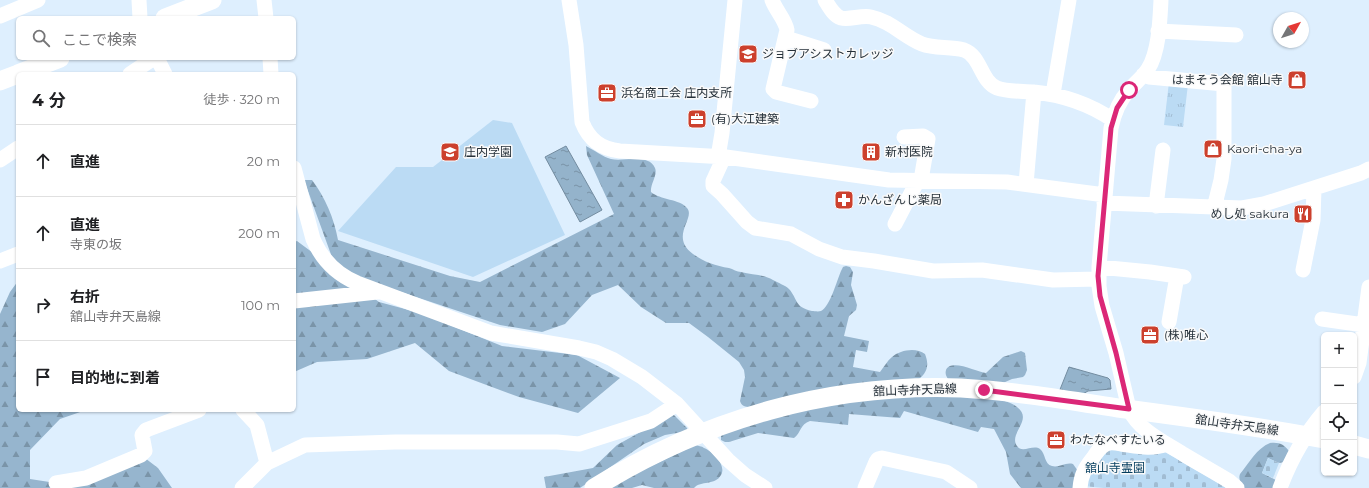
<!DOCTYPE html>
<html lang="ja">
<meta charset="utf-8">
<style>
:root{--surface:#fff;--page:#f2f2f2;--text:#202124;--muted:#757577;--line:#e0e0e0}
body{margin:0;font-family:Montserrat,"Noto Sans JP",sans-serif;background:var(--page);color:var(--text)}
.controls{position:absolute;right:12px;bottom:12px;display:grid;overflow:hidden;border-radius:6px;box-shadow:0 1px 3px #0004}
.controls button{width:36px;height:36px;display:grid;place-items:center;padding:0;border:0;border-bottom:1px solid var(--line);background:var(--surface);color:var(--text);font:20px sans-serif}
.compass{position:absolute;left:1273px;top:12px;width:36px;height:36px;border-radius:50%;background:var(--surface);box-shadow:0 1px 3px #0004;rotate:51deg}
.stop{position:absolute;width:12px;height:12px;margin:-9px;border:3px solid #db2777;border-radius:50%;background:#fff}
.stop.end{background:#db2777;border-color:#fff;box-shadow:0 1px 4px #0008}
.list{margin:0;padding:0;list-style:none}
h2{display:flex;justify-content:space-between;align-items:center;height:52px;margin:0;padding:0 16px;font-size:17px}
h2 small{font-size:13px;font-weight:400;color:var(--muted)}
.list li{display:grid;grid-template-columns:26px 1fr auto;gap:12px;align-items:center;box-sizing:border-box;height:72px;padding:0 16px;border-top:1px solid var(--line)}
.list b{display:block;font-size:15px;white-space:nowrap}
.list p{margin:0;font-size:13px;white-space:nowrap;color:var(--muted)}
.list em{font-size:13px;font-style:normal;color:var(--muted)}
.icon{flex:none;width:22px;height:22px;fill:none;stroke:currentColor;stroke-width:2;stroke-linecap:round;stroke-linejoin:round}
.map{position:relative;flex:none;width:1369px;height:488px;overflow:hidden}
.search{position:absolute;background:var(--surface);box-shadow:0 1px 3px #0004;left:16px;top:16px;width:280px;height:44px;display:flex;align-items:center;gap:10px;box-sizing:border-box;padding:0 14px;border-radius:6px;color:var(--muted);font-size:15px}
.panel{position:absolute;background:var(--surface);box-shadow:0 1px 3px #0004;left:16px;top:72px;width:280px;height:340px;border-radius:6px}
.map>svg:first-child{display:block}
.grass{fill:url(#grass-tufts)}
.forest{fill:url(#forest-firs)}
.cemetery{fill:url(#cemetery-stones)}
.garden{fill:#bbdbf4}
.water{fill:url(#water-ripples);stroke:#738ca0}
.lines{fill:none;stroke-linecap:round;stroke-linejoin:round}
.minor{stroke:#fff;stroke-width:15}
.major{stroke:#fff;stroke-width:19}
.route{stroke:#db2777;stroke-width:5}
.labels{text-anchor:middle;stroke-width:3;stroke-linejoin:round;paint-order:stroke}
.poi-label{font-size:12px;fill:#26313a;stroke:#fafafa;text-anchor:start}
.street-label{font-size:12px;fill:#26313a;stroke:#fafafa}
.park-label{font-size:12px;fill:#043d5e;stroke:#fafafa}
</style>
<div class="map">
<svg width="1369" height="488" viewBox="0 0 1369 488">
<defs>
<pattern id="grass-tufts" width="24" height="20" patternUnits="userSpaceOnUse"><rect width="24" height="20" fill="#bbdbf4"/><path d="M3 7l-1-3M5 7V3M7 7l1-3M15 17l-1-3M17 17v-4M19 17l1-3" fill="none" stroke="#a1bcd2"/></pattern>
<pattern id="forest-firs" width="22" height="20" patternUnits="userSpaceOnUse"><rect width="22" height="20" fill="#96b5ce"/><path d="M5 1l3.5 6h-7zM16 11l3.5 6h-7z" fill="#7a94a8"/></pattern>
<pattern id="cemetery-stones" width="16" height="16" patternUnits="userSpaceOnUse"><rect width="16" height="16" fill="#bbdbf4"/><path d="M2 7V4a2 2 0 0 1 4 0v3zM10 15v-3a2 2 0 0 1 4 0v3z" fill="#a1bcd2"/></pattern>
<pattern id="water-ripples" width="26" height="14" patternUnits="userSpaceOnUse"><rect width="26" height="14" fill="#94b3cb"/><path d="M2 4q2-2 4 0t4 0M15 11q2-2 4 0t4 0" fill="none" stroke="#7992a6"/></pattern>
</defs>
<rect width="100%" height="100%" fill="#deeffe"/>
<path class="grass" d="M1169,82L1188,84L1183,127L1164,125Z"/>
<path class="forest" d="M586,146C594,150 603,157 611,159C623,162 649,153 655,168C658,175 650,184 651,192C660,200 680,199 687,208C696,218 669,236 693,254C704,262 716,266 729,268C733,269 737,272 741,272C752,275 763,274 773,280C778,283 785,285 789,289C798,299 794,307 812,311C814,311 818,312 821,311C830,307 837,280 841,271L843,267L846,266L850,267L853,272L851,285L857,305L856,310L849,316L844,336L869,341L867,352L856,350L853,367L880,372C884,367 887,361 892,357C900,350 916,347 925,354C929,364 928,372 919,379L754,407C748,407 742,408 740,401L745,377L744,370L739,362L708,337L689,323H666L641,307L618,285L592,295L565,324L542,332L500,325L347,274L333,260L304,180H312C325,197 334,218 338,240L450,276L480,282L614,214L587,155Z
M297,241L379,302L420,313L502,346L577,355L620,378L578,413L519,397L449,371L415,343L367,359L317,362L294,372V242Z
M18,281V410H86L60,419L30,450V479L56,483L141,455L158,468L172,488H0V314L10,292Z
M1021,351L1025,353L1027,370L1025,375L1023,377L1012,379L1003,383L948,379C946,376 945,374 946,370C951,358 977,372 986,373L1003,357Z
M961,396C976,398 1006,397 1017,407C1034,420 1008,433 1017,446C1022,454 1033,444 1040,449C1046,454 1044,464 1052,466C1059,468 1065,462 1073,464L1078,471L1077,488H1021L1010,474L1006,452L994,429L981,427L978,432L904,411L900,418L849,414L848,425L810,421C800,424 801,433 794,438L758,433L729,442H725L721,440V436L723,433L780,415L870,398Z
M673,414L687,428L688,431L665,435L644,444L580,488H546L544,477L593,468L617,445Z
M1270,443C1279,442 1285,444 1290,453L1284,462L1279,463L1268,458L1262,473L1276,480L1277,488H1244C1241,483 1238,479 1240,474C1249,463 1257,448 1270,443Z
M695,445C698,446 702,446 704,448C712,451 727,465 721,475C715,486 701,480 694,488H654L642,485L632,488H610L632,475Z"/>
<path class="cemetery" d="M1107,447L1165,452L1227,488H1104L1083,486Z
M1268,458L1279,463L1273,478L1262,473Z"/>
<path class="garden" d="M493,120L512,123L565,235L473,277L338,231L396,167H433Z"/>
<path class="water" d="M566,146L602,210L580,222L545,157Z
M1069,367L1108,378L1110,380L1111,389L1088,391L1081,395L1059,392Z"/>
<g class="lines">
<path class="minor" d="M139,0L140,18
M264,0L266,18
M569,0L576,45L582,122C589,140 601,149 620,151L726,157L889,180L1007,182L1105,195
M772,0C776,11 785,19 787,30L773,89L776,92L811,101
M825,0C829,6 833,15 841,18C850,20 861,15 871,17C891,21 904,37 922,44C935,49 950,46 964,50C981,56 981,82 997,88C1008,92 1022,91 1034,92C1063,95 1088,103 1113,120
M1161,0C1160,20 1159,52 1148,69C1143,77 1135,83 1129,90C1119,101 1114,113 1111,128L1099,267V286L1102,306L1116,353L1129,409C1139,431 1164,442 1183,454C1198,463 1214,472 1229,481L1237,488
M0,16L38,0
M1158,31L1236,35
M786,38L824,50
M157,58L165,74
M270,58L271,74
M130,74L154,58
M1143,75L1149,77L1224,84V159L1221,180L1214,208
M1053,94L1069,0
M904,137L923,136L928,139L921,180
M718,157L722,133L735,0
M724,157L713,181V186L722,194L747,222L755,228L791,234L819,249L842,257L874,261L933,271L982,270L1053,280L1098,279
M0,160L18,148
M294,168L313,239C322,260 336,274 357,283L491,333L579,348L596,352L612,359L642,377L677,404L728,460L745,475L765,488
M1026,184L1034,92
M1104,203L1242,208L1264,204L1361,173L1369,169
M1156,206L1163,150
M895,224L918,180
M0,261L18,254
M1099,267L1150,272L1184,277
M1303,270L1313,220L1314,188
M294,301L377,292
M1322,319L1364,325
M1169,322L1177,276
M1354,377L1359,363L1369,287
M243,410L257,425L267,463
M56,483L86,478L141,455L145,451L142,435L146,430L199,410
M242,488L267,463L305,445L395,442H557L579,444L651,421L677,404
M865,488L876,462L878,459L882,458L946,472L970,488
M1080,488C1081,475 1085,468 1093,458C1096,453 1100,447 1106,444C1110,442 1116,443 1121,444C1136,446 1152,450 1166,444
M1280,488C1290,461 1305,434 1324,412"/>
<path class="major" d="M165,18L212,0
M18,74L60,58
M0,81L18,74
M1354,445L1369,449
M594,488C704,419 830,383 961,388C1013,391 1066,400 1118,408C1187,417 1256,426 1324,439"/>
</g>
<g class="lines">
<path class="route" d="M984,390L1129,409L1116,353L1100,296L1098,276L1111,128L1117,108L1129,90"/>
</g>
<defs>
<symbol id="university-square" viewBox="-11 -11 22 22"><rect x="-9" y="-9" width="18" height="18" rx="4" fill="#cc402d" stroke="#fafafa"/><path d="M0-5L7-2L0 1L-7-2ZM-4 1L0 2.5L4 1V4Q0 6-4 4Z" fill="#fff"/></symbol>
<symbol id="shop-square" viewBox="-11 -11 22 22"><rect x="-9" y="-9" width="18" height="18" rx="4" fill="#cc402d" stroke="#fafafa"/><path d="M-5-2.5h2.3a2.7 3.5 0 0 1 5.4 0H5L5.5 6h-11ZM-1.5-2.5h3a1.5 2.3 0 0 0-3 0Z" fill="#fff"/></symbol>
<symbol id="office-square" viewBox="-11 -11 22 22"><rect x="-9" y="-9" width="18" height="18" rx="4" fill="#cc402d" stroke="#fafafa"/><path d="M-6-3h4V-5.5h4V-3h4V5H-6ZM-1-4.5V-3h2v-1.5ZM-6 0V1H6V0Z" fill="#fff"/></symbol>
<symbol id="school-square" viewBox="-11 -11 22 22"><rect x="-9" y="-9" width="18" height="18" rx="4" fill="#cc402d" stroke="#fafafa"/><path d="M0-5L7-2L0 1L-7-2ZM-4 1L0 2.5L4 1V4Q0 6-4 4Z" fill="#fff"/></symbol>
<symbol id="building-square" viewBox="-11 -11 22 22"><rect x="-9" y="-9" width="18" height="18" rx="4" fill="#cc402d" stroke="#fafafa"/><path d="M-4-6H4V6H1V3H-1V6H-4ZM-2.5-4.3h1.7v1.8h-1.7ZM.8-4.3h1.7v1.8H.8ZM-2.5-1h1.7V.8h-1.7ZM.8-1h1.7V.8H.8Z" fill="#fff"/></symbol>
<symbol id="pharmacy-square" viewBox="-11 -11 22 22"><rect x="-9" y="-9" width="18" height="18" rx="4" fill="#cc402d" stroke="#fafafa"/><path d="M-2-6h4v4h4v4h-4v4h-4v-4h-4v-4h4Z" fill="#fff"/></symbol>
<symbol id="restaurant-square" viewBox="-11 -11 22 22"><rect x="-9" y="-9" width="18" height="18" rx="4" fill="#cc402d" stroke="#fafafa"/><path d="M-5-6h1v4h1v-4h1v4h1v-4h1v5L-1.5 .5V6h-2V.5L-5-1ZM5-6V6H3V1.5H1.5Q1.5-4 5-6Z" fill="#fff"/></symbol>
</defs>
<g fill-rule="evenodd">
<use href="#university-square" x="737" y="43" width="22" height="22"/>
<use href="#shop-square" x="1286" y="69" width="22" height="22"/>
<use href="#office-square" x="596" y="82" width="22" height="22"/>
<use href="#office-square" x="686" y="108" width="22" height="22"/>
<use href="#shop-square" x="1202" y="138" width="22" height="22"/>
<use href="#school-square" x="439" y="141" width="22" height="22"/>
<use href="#building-square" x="860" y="141" width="22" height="22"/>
<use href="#pharmacy-square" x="833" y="189" width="22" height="22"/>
<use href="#restaurant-square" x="1292" y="203" width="22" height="22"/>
<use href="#office-square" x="1139" y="324" width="22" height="22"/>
<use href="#office-square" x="1045" y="429" width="22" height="22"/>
</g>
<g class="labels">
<g class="poi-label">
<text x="762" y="58">ジョブアシストカレッジ</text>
<text x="1283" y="84" text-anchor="end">はまそう会館 舘山寺</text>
<text x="621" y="97">浜名商工会 庄内支所</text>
<text x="711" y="123">(有)大江建築</text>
<text x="1227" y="153">Kaori-cha-ya</text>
<text x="464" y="156">庄内学園</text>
<text x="885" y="156">新村医院</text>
<text x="858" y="204">かんざんじ薬局</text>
<text x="1289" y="218" text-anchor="end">めし処 sakura</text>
<text x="1164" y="339">(株)唯心</text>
<text x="1070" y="444">わたなべすたいる</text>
</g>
<g class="street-label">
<text transform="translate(915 390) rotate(-2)" y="4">舘山寺弁天島線</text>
<text transform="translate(1237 425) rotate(8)" y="4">舘山寺弁天島線</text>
</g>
<g class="park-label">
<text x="1115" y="472">舘山寺霊園</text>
</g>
</g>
</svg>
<div class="controls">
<button>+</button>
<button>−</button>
<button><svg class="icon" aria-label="locate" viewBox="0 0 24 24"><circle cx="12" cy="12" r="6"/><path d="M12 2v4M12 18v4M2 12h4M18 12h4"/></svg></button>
<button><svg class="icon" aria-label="layers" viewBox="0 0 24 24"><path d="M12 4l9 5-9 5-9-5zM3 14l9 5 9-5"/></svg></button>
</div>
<svg class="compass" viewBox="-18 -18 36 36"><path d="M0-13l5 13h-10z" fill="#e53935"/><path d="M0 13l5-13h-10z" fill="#757577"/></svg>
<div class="stop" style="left:1129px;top:90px"></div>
<div class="stop end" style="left:984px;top:390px"></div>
<div class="search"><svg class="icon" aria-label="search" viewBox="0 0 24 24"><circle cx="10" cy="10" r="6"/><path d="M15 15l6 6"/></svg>ここで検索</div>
<section class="panel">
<h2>4 分<small>徒歩 · 320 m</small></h2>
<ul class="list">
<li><svg class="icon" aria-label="ahead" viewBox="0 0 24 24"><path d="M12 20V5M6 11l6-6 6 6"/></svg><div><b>直進</b></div><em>20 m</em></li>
<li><svg class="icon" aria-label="ahead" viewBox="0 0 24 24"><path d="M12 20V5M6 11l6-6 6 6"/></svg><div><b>直進</b><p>寺東の坂</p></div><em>200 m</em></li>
<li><svg class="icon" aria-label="right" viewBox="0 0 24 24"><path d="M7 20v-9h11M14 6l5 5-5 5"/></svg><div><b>右折</b><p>舘山寺弁天島線</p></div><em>100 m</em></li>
<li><svg class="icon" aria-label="arrive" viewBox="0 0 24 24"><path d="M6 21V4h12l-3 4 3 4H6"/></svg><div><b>目的地に到着</b></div></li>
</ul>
</section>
</div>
